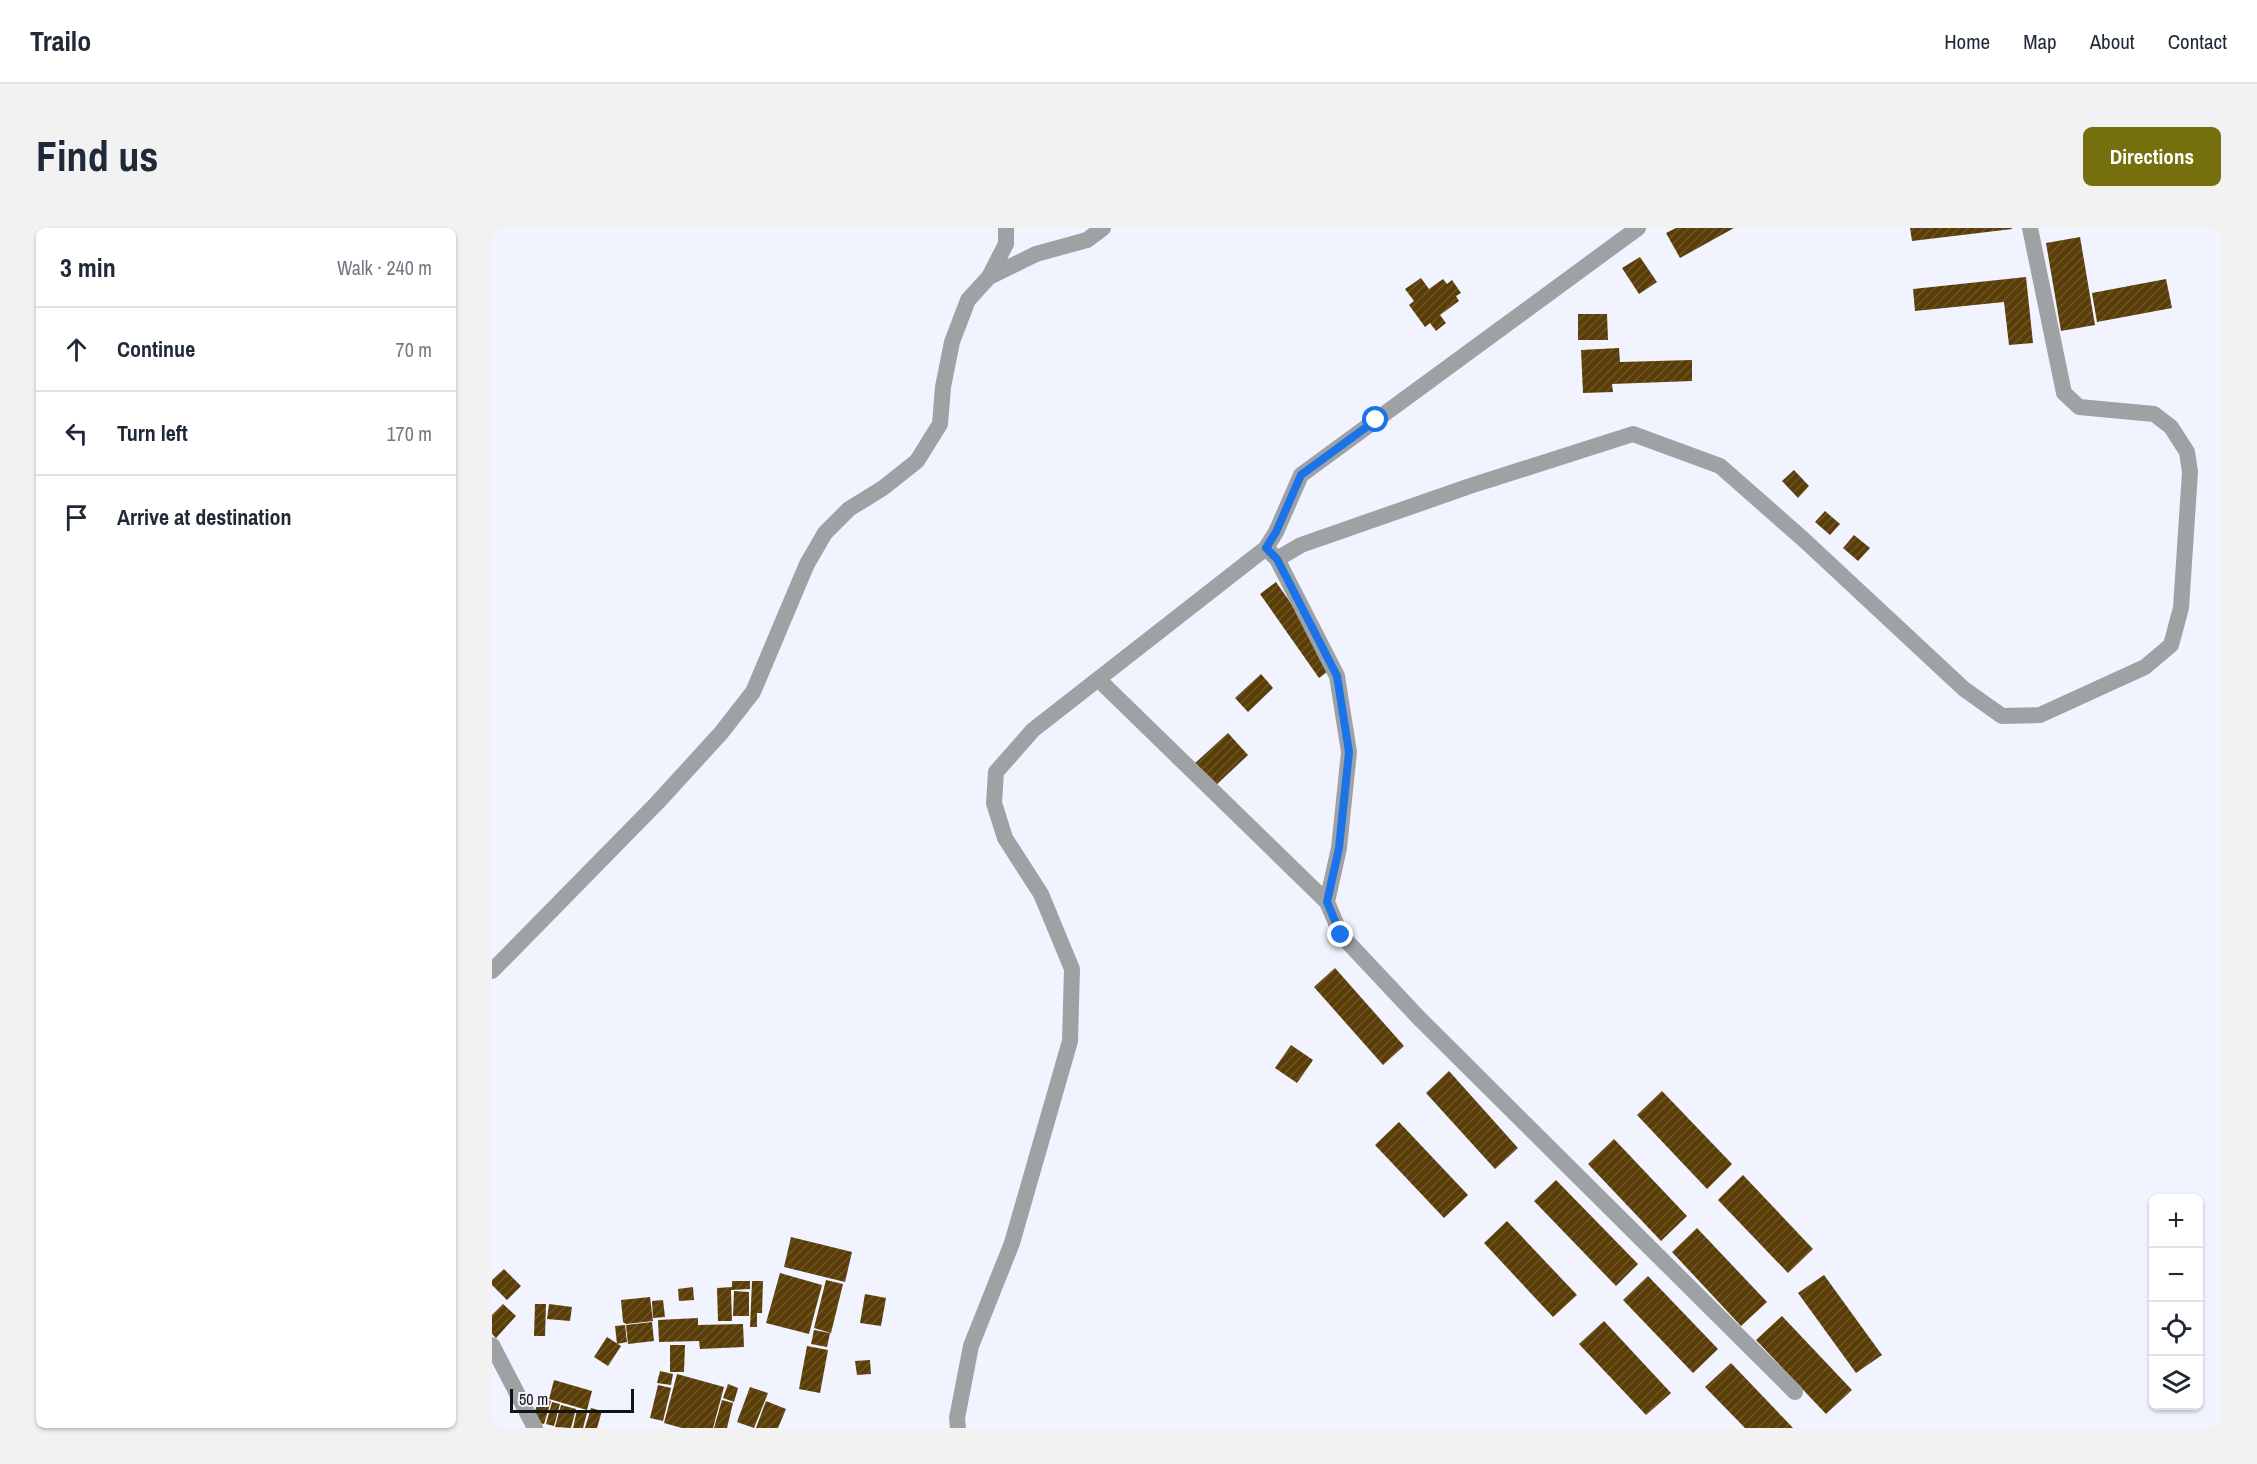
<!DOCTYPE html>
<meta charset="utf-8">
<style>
:root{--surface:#fff;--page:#f2f2f3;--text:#1f2937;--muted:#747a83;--line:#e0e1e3;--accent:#766f0e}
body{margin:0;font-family:"Archivo Narrow",sans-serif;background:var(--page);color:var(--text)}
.controls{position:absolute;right:18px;bottom:18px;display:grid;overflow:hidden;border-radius:9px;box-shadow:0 2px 4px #0004}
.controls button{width:54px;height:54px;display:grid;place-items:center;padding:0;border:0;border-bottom:2px solid var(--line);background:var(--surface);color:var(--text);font:30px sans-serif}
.scale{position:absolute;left:18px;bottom:15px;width:124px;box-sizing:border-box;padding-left:6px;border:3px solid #121316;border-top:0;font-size:16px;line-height:21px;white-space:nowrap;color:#121316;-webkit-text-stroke:4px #f1f3fe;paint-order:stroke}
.stop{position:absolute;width:18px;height:18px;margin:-14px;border:4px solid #1a73e8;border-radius:50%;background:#fff}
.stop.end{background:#1a73e8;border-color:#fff;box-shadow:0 2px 6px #0008}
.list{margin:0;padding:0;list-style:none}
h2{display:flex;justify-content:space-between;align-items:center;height:78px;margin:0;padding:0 24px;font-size:26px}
h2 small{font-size:20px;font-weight:400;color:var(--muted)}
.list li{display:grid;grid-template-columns:39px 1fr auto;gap:18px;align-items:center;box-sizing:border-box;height:84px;padding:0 24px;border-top:2px solid var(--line)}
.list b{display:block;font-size:22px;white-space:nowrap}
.list em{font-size:20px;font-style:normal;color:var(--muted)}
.icon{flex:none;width:33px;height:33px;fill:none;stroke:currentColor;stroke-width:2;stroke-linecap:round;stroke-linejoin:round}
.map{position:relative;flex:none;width:1729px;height:1200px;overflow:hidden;border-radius:9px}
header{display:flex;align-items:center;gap:36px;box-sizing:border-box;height:84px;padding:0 30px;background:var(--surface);border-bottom:2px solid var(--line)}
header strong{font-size:28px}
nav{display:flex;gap:33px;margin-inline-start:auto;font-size:21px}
.intro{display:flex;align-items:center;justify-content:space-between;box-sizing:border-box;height:144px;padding:0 36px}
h1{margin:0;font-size:42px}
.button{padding:15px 27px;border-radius:9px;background:var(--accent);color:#fff;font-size:21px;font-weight:700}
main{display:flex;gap:36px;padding:0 36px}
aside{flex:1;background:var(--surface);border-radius:9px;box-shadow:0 2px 4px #0004}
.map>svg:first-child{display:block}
.building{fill:url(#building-hatch)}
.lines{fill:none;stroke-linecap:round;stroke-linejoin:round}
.street{stroke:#9ea2a5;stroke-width:16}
.route{stroke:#1a73e8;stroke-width:8}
</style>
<header>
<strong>Trailo</strong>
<nav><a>Home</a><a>Map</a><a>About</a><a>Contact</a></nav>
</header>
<div class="intro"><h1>Find us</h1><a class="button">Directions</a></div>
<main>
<aside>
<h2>3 min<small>Walk · 240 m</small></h2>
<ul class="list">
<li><svg class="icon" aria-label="ahead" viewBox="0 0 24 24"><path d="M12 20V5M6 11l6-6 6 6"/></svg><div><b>Continue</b></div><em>70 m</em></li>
<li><svg class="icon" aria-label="left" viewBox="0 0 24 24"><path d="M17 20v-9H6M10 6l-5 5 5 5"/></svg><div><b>Turn left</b></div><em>170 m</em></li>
<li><svg class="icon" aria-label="arrive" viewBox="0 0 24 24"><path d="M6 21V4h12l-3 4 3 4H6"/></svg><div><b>Arrive at destination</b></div></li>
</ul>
</aside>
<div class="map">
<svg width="1729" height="1200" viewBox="0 0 1729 1200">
<defs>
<pattern id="building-hatch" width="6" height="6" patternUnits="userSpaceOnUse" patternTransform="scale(1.5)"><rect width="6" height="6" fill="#5b3d07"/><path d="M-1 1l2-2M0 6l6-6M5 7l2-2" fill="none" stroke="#6e562b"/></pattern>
</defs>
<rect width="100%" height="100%" fill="#f1f3fe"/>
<path class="building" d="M1184,0H1242L1188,30L1174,5Z
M1418,0H1520V1L1420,13Z
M1588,9L1603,97L1569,103L1554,15Z
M1148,29L1165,54L1147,66L1130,40Z
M1534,49L1541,115L1517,117L1512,74L1423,83L1421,61Z
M929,50L937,61L951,51L955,56L960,52L969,65L964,68L967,73L948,87L954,95L944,103L938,95L933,99L917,77L922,73L913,61Z
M1674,51L1680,80L1605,94L1600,65Z
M1086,86H1115L1116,112H1086Z
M1127,120L1128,134L1200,132V153L1120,156L1121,164L1091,165L1089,122Z
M1302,242L1317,258L1306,270L1290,253Z
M1333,283L1348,296L1338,307L1323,294Z
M1362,307L1378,320L1366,333L1351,320Z
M784,354L843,438L827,450L768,366Z
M769,446L781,460L756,484L743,470Z
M736,505L756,527L722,559L701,537Z
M843,740L912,818L891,837L822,759Z
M799,817L821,832L805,855L783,840Z
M957,843L1026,920L1003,941L934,865Z
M1170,863L1240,936L1215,961L1145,887Z
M907,894L976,967L952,990L883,917Z
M1122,911L1195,988L1169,1013L1096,936Z
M1251,947L1321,1021L1296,1045L1226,972Z
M1064,952L1146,1036L1124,1058L1042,973Z
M1015,993L1085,1067L1061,1089L992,1015Z
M1205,1000L1275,1074L1249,1098L1180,1024Z
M299,1009L360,1024L353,1054L292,1039Z
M12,1041L29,1058L15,1072L0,1057V1052Z
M288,1045L330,1057L317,1106L274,1095Z
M1332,1047L1390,1127L1364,1145L1306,1065Z
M1156,1048L1226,1121L1201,1145L1131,1072Z
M334,1052L351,1056L339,1105L322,1100Z
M240,1053H258V1061L239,1062L240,1093H226L225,1060L240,1059Z
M260,1053H271L270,1085H265V1099H258Z
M201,1059L202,1072L187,1073L186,1061Z
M242,1063L257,1064V1088H241Z
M373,1066L394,1070L389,1098L368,1095Z
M158,1069L161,1093L134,1096L131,1094L129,1072Z
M171,1072L173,1089L161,1090L160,1073Z
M11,1076L24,1088L4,1110L0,1106V1087Z
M43,1076H54L53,1108H42Z
M57,1076L80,1079L78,1093L55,1091Z
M1290,1088L1360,1162L1334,1186L1264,1112Z
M206,1090V1097L251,1096L252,1119L208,1121L207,1113L167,1114L166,1092Z
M1112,1093L1179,1165L1154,1187L1087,1116Z
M160,1094L162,1113L136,1116L134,1097Z
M133,1097L135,1114L125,1116L123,1098Z
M322,1102L338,1105L335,1119L319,1116Z
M115,1109L129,1118L116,1138L102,1129Z
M178,1117H193L192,1144H178Z
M315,1118L336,1122L328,1165L307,1161Z
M378,1132L379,1146L365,1147L363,1133Z
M1239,1135L1301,1200H1253L1213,1159Z
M168,1143L181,1146L179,1157L165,1155Z
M185,1146L232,1159L221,1200H190L172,1195Z
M62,1152L100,1163L95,1182L57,1171Z
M236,1156L246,1160L242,1174L231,1170Z
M166,1157L179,1160L171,1193L158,1190Z
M258,1159L276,1165L262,1200L245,1194Z
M47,1170L59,1173L52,1196L40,1193Z
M230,1172L241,1175L235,1200H222Z
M274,1173L294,1181L286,1200H264Z
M60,1174L68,1176L62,1198L54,1196Z
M69,1177L84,1181L79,1200L63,1199Z
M99,1180L110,1183L105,1200H93Z
M85,1182L95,1185L91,1200H81Z"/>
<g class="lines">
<path class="street" d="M497,49L544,26L595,12L611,0
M779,325L785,331L845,448L857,524L847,620L835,674L849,707L926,789L1303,1164
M785,331L809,317L978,258L1141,206L1228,238L1311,311L1472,461L1510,488L1548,487L1653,439L1679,417L1689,380L1698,244L1695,224L1679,199L1662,186L1587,179L1572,165L1538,0
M606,451L835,674
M0,743L165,575L229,505L261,464L315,336L333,305L357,281L391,260L425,233L448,196L451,159L460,114L476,72L497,49L514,16V0
M0,1117L43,1200
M466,1200L465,1190L479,1118L520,1015L578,813L580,741L549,666L513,610L502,575L504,544L541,502L774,320L784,304L809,247L1146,0"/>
</g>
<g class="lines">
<path class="route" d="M849,707L835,674L847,620L857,524L845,448L785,331L774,320L784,304L809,247L884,192"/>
</g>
</svg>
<div class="controls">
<button>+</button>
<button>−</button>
<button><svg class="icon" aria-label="locate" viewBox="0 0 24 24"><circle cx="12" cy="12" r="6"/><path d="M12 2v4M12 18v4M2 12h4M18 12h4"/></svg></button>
<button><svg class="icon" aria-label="layers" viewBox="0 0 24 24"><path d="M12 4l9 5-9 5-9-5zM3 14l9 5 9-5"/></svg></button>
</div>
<div class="scale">50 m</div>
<div class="stop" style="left:884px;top:192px"></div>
<div class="stop end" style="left:849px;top:707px"></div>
</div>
</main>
